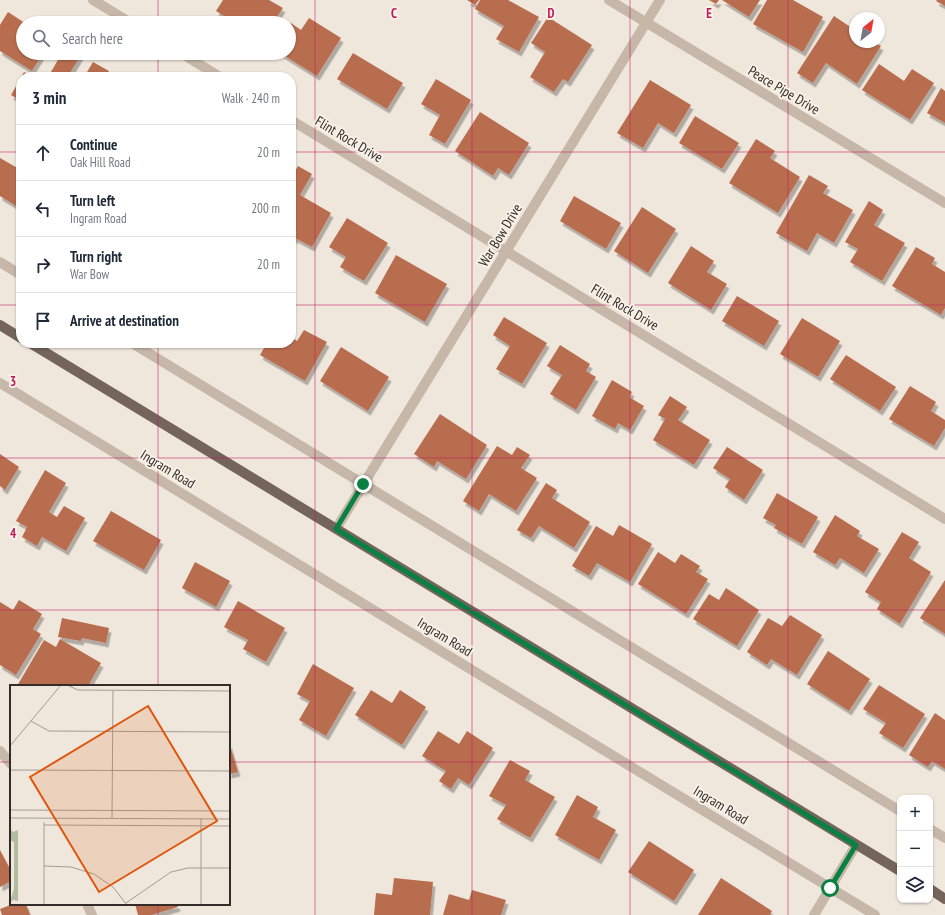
<!DOCTYPE html>
<meta charset="utf-8">
<style>
:root{--surface:#fff;--page:#f6f6f7;--text:#1f2937;--muted:#747a83;--line:#e0e1e3}
body{margin:0;font-family:"PT Sans Narrow",sans-serif;background:var(--page);color:var(--text)}
.controls{position:absolute;right:12px;bottom:12px;display:grid;overflow:hidden;border-radius:8px;box-shadow:0 1px 3px #0004}
.controls button{width:36px;height:36px;display:grid;place-items:center;padding:0;border:0;border-bottom:1px solid var(--line);background:var(--surface);color:var(--text);font:20px sans-serif}
.compass{position:absolute;left:849px;top:12px;width:36px;height:36px;border-radius:50%;background:var(--surface);box-shadow:0 1px 3px #0004;rotate:31deg}
.stop{position:absolute;width:12px;height:12px;margin:-9px;border:3px solid #0b8043;border-radius:50%;background:#fff}
.stop.end{background:#0b8043;border-color:#fff;box-shadow:0 1px 4px #0008}
.list{margin:0;padding:0;list-style:none}
h2{display:flex;justify-content:space-between;align-items:center;height:52px;margin:0;padding:0 16px;font-size:17px}
h2 small{font-size:13px;font-weight:400;color:var(--muted)}
.list li{display:grid;grid-template-columns:26px 1fr auto;gap:12px;align-items:center;box-sizing:border-box;height:56px;padding:0 16px;border-top:1px solid var(--line)}
.list b{display:block;font-size:15px;white-space:nowrap}
.list p{margin:0;font-size:13px;white-space:nowrap;color:var(--muted)}
.list em{font-size:13px;font-style:normal;color:var(--muted)}
.icon{flex:none;width:22px;height:22px;fill:none;stroke:currentColor;stroke-width:2;stroke-linecap:round;stroke-linejoin:round}
.map{position:relative;flex:none;width:945px;height:915px;overflow:hidden}
.search{position:absolute;background:var(--surface);box-shadow:0 1px 3px #0004;left:16px;top:16px;width:280px;height:44px;display:flex;align-items:center;gap:10px;box-sizing:border-box;padding:0 14px;border-radius:22px;color:var(--muted);font-size:15px}
.panel{position:absolute;background:var(--surface);box-shadow:0 1px 3px #0004;left:16px;top:72px;width:280px;height:276px;border-radius:16px}
.map>svg:first-child{display:block}
.building{fill:#b96d50;filter:url(#shadow)}
.lines{fill:none;stroke-linecap:round;stroke-linejoin:round}
.minor{stroke:#c6b7a9;stroke-width:10}
.major{stroke:#74645b;stroke-width:10}
.route{stroke:#0b8043;stroke-width:5}
.grid{fill:none;stroke:#c2185b;stroke-width:1;stroke-opacity:0.55}
.labels{text-anchor:middle;stroke-width:4;stroke-linejoin:round;paint-order:stroke}
.street-label{font-size:14px;fill:#342c28;stroke:#f7f1e8}
.inset-road{fill:none;stroke:#a49c94;stroke-width:1}
.view{fill:#df570d;fill-opacity:0.15;stroke:#df570d;stroke-width:2}
.inset-edge{fill:none;stroke:#342c28;stroke-width:2}
.grid-label{font-size:13px;text-anchor:middle;font-weight:bold;fill:#c2185b;stroke:#f7f1e8;stroke-width:4;stroke-linejoin:round;paint-order:stroke}
</style>
<div class="map">
<svg width="945" height="915" viewBox="0 0 945 915">
<defs>
<filter id="shadow"><feDropShadow dx="2.5" dy="4.5" stdDeviation="0" flood-color="#0004"/></filter>
</defs>
<rect width="100%" height="100%" fill="#efe7dc"/>
<path class="building" d="M223,0H269L283,8L273,23H235L216,11Z
M467,0H479L475,5Z
M480,0H508L539,17L519,52L496,39L504,26L475,9Z
M709,0H719L716,4Z
M722,0H760L749,17Z
M767,0H793L823,17L803,52L753,24Z
M937,0H945V6L936,1Z
M8,12L25,23H23V53H43L32,71L0,51V25Z
M834,16L855,30V42H874L881,46L857,84L826,63L813,83L797,73Z
M548,17L592,45L568,82L563,79L554,92L530,77L545,52L531,43Z
M309,18L341,38L317,76L280,53H289V26L291,23L301,30Z
M62,53H77L81,55L70,73L76,77H48Z
M353,53L403,83L387,109L337,79Z
M93,62L109,71L105,77H84Z
M879,64L904,81L912,69L934,83L910,120L862,90Z
M24,72L33,77H21V101L11,95Z
M125,72L133,77H122Z
M436,79L471,100L445,144L429,135L440,115L421,104Z
M650,80L691,105L674,133L658,123L643,148L617,133Z
M941,88L945,91V123L927,113Z
M480,112L529,143L509,175L498,168L493,176L455,151Z
M695,116L739,143L722,169L679,143Z
M756,139L775,151L770,158L800,177L778,213L729,183Z
M0,158L21,170V209L0,196Z
M298,166L312,174L300,195L331,213L312,247L295,238L292,242L291,241V178Z
M809,175L828,186L823,193L853,210L834,243L817,233L807,251L776,233Z
M574,196L621,223L606,249L560,221Z
M869,201L883,210L874,225L905,243L882,281L850,262L858,249L845,242Z
M642,207L676,229L648,273L614,251Z
M347,218L388,243L364,281L340,267L346,257L329,247Z
M691,246L714,261L707,272L727,284L711,310L668,283Z
M916,247L935,258L932,264L945,272V308L941,315L892,286Z
M396,255L447,284L425,322L375,293Z
M737,296L779,321L764,346L722,321Z
M504,317L547,343L522,384L496,369L510,346L493,335Z
M802,318L840,341L818,377L780,354Z
M304,330L327,342L305,381L260,355L267,343H291V337L297,341Z
M560,345L590,364L586,371L596,377L576,410L550,394L562,375L547,366Z
M341,347L389,377L368,411L320,381Z
M846,355L896,387L880,411L830,379Z
M612,380L632,392L629,397L644,406L630,430L618,423L615,429L592,416Z
M910,386L936,402L931,411L945,420V428L934,446L889,419Z
M670,396L687,407L678,420L710,440L694,465L653,440L665,419L658,415Z
M440,414L487,445L466,479L437,461L434,467L414,454Z
M497,446L512,455L517,447L530,455L521,468L537,478L516,511L489,494L479,511L463,501Z
M727,447L763,470L744,500L725,487L730,479L713,468Z
M0,454L19,467L5,490L0,486Z
M45,470L66,483L49,512L57,517L64,506L85,518L66,551L42,537L37,546L22,537L27,527L16,521Z
M546,483L557,490L552,498L590,522L574,548L539,526L531,538L517,530Z
M777,493L818,517L802,544L774,528L776,525L763,518Z
M111,511L161,540L144,570L93,541Z
M835,515L860,531L857,536L879,549L864,573L840,558L835,565L813,552Z
M619,525L652,544L630,582L597,563L589,576L572,566L596,526L613,536Z
M902,532L919,542L909,558L931,572L900,624L877,609L881,602L865,592Z
M658,552L675,563L681,554L700,566L696,572L708,579L686,614L638,584Z
M195,562L230,581L216,607L182,588Z
M945,580V634L920,618Z
M726,588L759,610L737,646L693,619L709,594L719,600Z
M19,600L42,614L33,629L41,634L16,675L0,665V602L13,610Z
M238,601L285,628L266,662L243,649L248,640L224,627Z
M790,615L822,635L797,675L771,659L767,665L747,652L768,618L782,626Z
M62,618L109,628L106,643L82,638L81,641L58,637Z
M60,639L101,663L88,686H17L44,640L56,647Z
M828,651L870,679L849,711L807,684Z
M313,664L354,688L326,736L299,720L310,701L297,694Z
M879,685L925,714L903,748L879,733L886,723L863,709Z
M371,690L392,703L400,690L426,707L402,745L355,715Z
M935,713L945,720V769L932,761L928,767L909,755Z
M438,731L459,744L467,731L493,748L469,785L458,778L451,789L439,781L446,771L422,756Z
M229,742L238,772L229,774Z
M510,760L530,771L525,780L555,797L530,838L497,819L506,805L489,796Z
M577,795L598,807L593,817L616,830L599,860L555,835Z
M649,841L694,870L674,901L628,872Z
M0,850L11,871V881L0,887Z
M394,878L433,882L430,915H374L376,893L392,895Z
M721,878L772,911L770,915H698Z
M472,890L506,900L501,915H443L449,894L469,900Z
M13,904H26L30,915H2L0,909Z
M135,904H177L178,907L151,915H138Z"/>
<g class="lines">
<path class="minor" d="M93,0L131,23
M609,0L945,203
M181,53L220,77
M291,120L945,519
M0,262L21,275
M132,343L900,811
M0,383L875,915
M336,529L660,0
M0,751L11,764
M930,829L945,838
M87,904L92,915
M814,915L856,845"/>
<path class="major" d="M0,325L21,338
M30,343L900,871
M930,889L945,899"/>
</g>
<g class="lines">
<path class="route" d="M363,484L336,529L856,845L830,888"/>
</g>
<path class="grid" d="M158,0V23M315,0V915M472,0V915M630,0V915M788,0V915M158,53V77M0,152H21M291,152H945M0,305H21M291,305H945M158,343V686M0,458H945M0,610H945M0,762H11M229,762H945M158,904V915"/>
<g class="labels">
<g class="street-label">
<text transform="translate(784 90) rotate(31)" y="5">Peace Pipe Drive</text>
<text transform="translate(349 139) rotate(31)" y="5">Flint Rock Drive</text>
<text transform="translate(500 235) rotate(-59)" y="5">War Bow Drive</text>
<text transform="translate(625 307) rotate(31)" y="5">Flint Rock Drive</text>
<text transform="translate(168 469) rotate(31)" y="5">Ingram Road</text>
<text transform="translate(445 637) rotate(31)" y="5">Ingram Road</text>
<text transform="translate(721 805) rotate(31)" y="5">Ingram Road</text>
</g>
</g>
<g transform="translate(10 685)">
<rect width="220" height="220" fill="#efe7dc"/>
<path d="M0,144L3,147L8,145V216L3,215L0,217L4,204V157L0,155Z" fill="#b1bd9e"/>
<path class="inset-road" d="M57,0L68,5L220,6M21,36L39,46L220,47M0,61L51,0M0,85L220,86M0,125L220,126M0,133L220,134M102,133L103,6M34,137V220M34,140L220,141M34,181L61,182L84,189L103,202L117,220M116,218L161,187L178,183H220M191,220V134"/>
<path class="view" d="M138,21L207,136L89,207L20,92Z"/>
<rect width="220" height="220" class="inset-edge"/>
</g>
<g class="grid-label">
<text x="394" y="18">C</text>
<text x="551" y="18">D</text>
<text x="709" y="18">E</text>
<text x="13" y="386">3</text>
<text x="13" y="538">4</text>
</g>
</svg>
<div class="controls">
<button>+</button>
<button>−</button>
<button><svg class="icon" aria-label="layers" viewBox="0 0 24 24"><path d="M12 4l9 5-9 5-9-5zM3 14l9 5 9-5"/></svg></button>
</div>
<svg class="compass" viewBox="-18 -18 36 36"><path d="M0-13l5 13h-10z" fill="#e53935"/><path d="M0 13l5-13h-10z" fill="#747a83"/></svg>
<div class="stop" style="left:830px;top:888px"></div>
<div class="stop end" style="left:363px;top:484px"></div>
<div class="search"><svg class="icon" aria-label="search" viewBox="0 0 24 24"><circle cx="10" cy="10" r="6"/><path d="M15 15l6 6"/></svg>Search here</div>
<section class="panel">
<h2>3 min<small>Walk · 240 m</small></h2>
<ul class="list">
<li><svg class="icon" aria-label="ahead" viewBox="0 0 24 24"><path d="M12 20V5M6 11l6-6 6 6"/></svg><div><b>Continue</b><p>Oak Hill Road</p></div><em>20 m</em></li>
<li><svg class="icon" aria-label="left" viewBox="0 0 24 24"><path d="M17 20v-9H6M10 6l-5 5 5 5"/></svg><div><b>Turn left</b><p>Ingram Road</p></div><em>200 m</em></li>
<li><svg class="icon" aria-label="right" viewBox="0 0 24 24"><path d="M7 20v-9h11M14 6l5 5-5 5"/></svg><div><b>Turn right</b><p>War Bow</p></div><em>20 m</em></li>
<li><svg class="icon" aria-label="arrive" viewBox="0 0 24 24"><path d="M6 21V4h12l-3 4 3 4H6"/></svg><div><b>Arrive at destination</b></div></li>
</ul>
</section>
</div>
